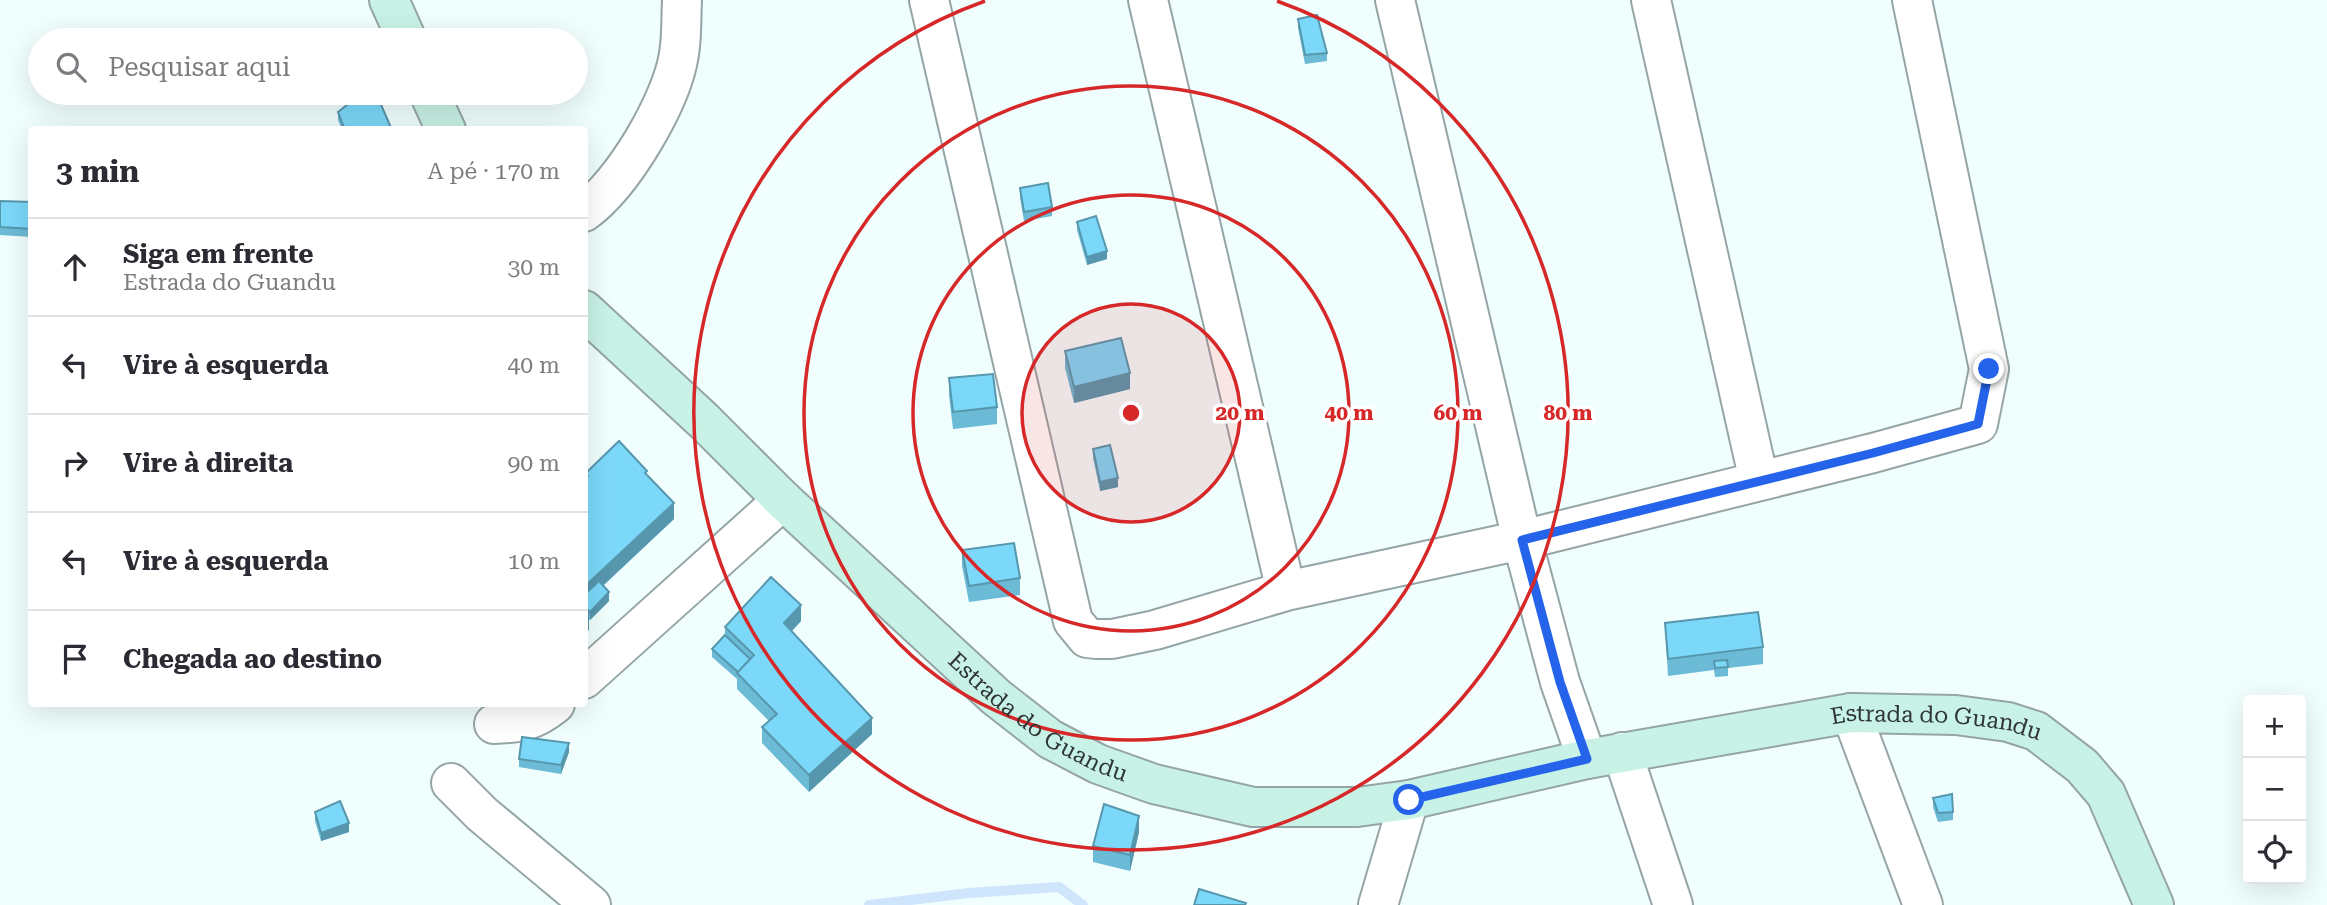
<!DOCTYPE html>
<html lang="pt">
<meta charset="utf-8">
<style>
:root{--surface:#fff;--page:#f7f7f7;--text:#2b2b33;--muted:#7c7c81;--line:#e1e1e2}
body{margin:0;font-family:"Roboto Serif",serif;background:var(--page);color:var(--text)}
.controls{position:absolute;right:21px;bottom:21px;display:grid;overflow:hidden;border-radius:7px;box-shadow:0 7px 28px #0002}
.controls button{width:63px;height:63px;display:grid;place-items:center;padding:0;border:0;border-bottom:2px solid var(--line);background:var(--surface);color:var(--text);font:35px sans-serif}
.stop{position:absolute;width:21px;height:21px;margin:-16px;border:5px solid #2563eb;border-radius:50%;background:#fff}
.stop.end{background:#2563eb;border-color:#fff;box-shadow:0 2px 7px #0008}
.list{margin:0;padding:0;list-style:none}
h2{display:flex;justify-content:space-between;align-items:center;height:91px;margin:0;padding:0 28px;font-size:30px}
h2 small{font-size:23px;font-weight:400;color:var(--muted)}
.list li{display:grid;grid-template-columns:46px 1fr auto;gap:21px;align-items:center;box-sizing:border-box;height:98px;padding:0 28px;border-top:2px solid var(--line)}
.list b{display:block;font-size:26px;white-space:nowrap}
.list p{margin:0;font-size:23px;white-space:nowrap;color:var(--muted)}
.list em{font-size:23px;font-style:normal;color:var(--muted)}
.icon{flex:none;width:38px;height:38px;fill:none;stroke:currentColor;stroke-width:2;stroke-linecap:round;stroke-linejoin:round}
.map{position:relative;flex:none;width:2327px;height:905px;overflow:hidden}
.search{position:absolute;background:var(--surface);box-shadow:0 7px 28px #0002;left:28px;top:28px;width:560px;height:77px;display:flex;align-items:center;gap:18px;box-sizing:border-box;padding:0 24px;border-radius:38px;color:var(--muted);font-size:26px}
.panel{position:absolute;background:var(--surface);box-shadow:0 7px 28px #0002;left:28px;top:126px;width:560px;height:581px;border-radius:7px}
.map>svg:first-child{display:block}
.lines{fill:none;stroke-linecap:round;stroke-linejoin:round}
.stream{stroke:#cfe5fc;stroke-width:10}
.street-casing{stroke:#95a5a5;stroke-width:42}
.secondary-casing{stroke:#95a5a5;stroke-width:42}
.street{stroke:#fff;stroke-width:38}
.secondary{stroke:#c9f2e7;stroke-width:38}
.wall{fill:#6bbad6}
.shaded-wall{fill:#5797ae}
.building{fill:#7cd8f9;stroke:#5797ae;stroke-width:2}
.route{stroke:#2563eb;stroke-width:9}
.ring{fill:none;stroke:#d62828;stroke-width:3.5}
.labels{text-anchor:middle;stroke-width:7;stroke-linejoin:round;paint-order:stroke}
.street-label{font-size:23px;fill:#2f3636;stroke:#fff}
.centre{fill:#d62828;stroke:#fff;stroke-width:3.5}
.ring-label{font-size:21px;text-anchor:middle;font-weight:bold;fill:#d62828;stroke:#fff;stroke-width:7;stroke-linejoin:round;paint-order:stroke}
</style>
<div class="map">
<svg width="2327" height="905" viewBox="0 0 2327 905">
<rect width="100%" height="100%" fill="#f0fefe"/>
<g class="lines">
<path class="stream" d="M869,905L969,893L1059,887L1083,905"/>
<defs>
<path id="street" d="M929,0L1073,621L1087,638L1096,639H1112L1155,630L1286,591L1522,540L1873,453L1978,424L1989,369L1912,0
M1148,0L1286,591
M1395,0L1522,540L1560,682L1587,759
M1651,0L1759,481
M584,212C623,184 672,101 679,54C682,36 681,18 682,0
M584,679L783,500
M1851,713L1923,905
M494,724C522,723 534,721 555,704
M1622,752L1673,905
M451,783L482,814L591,905
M1378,905L1409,800"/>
<g id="secondary">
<path d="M389,0L407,40"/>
<path d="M429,93L446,130"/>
<path id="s1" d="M584,310L704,421L783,500L996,697L1050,739L1098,764L1154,784L1253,807H1357L1409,800L1587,759L1851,713L1956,715L2008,722L2036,731L2082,766L2106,794L2154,905"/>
</g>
</defs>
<use href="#street" class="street-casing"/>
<use href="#secondary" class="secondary-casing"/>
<use href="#street" class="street"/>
<use href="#secondary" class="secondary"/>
</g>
<path class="wall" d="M1298,19L1327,53V61L1305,64L1298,28Z
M353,93H376L392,130H342L338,120V112L354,100Z
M1020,188L1052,207V216L1024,221L1020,197Z
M0,201L32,202V237L0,235Z
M1077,222L1107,259L1087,265L1077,230Z
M1065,351L1130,389L1074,403L1065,368Z
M949,378L997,407V424L953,429L949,395Z
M1093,449L1118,487L1100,491L1093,458Z
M586,473L647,475L674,519L603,586L609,601L590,620L589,619V630L584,634V480L586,478Z
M962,550L1020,578V595L969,602L962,566Z
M801,621L792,631L872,734L809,792L762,743V727L769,721L737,689V679L712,657V649L725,635V627Z
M1665,623L1763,647V664L1728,668V676L1715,677L1714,670L1668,676Z
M569,752L561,774L519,767V759Z
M1933,798L1953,812V820L1938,822L1933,807Z
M315,812L349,832L321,841L315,821Z
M1139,832L1130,871L1093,862V846Z"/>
<path class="shaded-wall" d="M1107,251V259L1087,265V257Z
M1130,373V389L1074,403V387Z
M1118,478V487L1100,491V482Z
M674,503V519L584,603V587Z
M609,592V601L590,620V612Z
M801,605V621L784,639V623Z
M589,613V630L584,634V618Z
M872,718V734L809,792V775Z
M569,743V752L561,774V765Z
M1139,816V832L1130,871V855Z
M349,823V832L321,841V833Z"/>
<path class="building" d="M1317,15L1327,53L1305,55L1298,19Z
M354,93H376L392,130H345L338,112L357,97Z
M1048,183L1052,207L1024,212L1020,188Z
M0,201L32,202V229L0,227Z
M1096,216L1107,251L1087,257L1077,222Z
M1121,338L1130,373L1074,387L1065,351Z
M993,374L997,407L953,412L949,378Z
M619,441L647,471L645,473L674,503L584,587V480L588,476L586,473Z
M1110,445L1118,478L1100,482L1093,449Z
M1014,543L1020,578L969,586L962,550Z
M771,577L801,605L784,623L872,718L809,775L762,727L777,714L737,673L754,655L725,627Z
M599,581L609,592L590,612L584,606V595Z
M584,609L589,613L584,618Z
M1758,612L1763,647L1668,659L1665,623Z
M725,635L750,659L738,672L712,649Z
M1727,660L1728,667L1715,668L1714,661Z
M522,737L569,743L561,765L519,759Z
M1952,794L1953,812L1938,813L1933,798Z
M340,801L349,823L321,833L315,812Z
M1104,804L1139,816L1130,855L1093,846Z
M1199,889L1246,903L1245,905H1194Z"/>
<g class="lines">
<path class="route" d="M1409,800L1587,759L1560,682L1522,540L1873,453L1978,424L1989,369"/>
</g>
<circle cx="1131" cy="413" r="109" fill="#d62828" fill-opacity=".12"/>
<g class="ring">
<circle cx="1131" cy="413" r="109"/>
<circle cx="1131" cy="413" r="218"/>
<circle cx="1131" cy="413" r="327"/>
<path d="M1277 1A437 437 0 1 1 985 1"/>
</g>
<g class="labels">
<g class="street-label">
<text dy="8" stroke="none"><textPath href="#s1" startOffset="612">Estrada do Guandu</textPath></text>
<text dy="8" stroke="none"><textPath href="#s1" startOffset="1542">Estrada do Guandu</textPath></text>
</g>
</g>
<circle cx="1131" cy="413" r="10" class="centre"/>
<g class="ring-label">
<text x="1240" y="420">20 m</text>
<text x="1349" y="420">40 m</text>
<text x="1458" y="420">60 m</text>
<text x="1568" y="420">80 m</text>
</g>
</svg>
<div class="controls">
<button>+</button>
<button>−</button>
<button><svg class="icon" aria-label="locate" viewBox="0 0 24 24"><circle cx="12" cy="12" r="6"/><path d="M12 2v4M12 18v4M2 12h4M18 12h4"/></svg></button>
</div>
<div class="stop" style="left:1409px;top:800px"></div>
<div class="stop end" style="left:1989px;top:369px"></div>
<div class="search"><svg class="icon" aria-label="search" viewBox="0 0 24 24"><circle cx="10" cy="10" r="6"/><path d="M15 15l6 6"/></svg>Pesquisar aqui</div>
<section class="panel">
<h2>3 min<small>A pé · 170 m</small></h2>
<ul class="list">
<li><svg class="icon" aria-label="ahead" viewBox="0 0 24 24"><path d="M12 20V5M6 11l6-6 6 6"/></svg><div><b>Siga em frente</b><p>Estrada do Guandu</p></div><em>30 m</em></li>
<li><svg class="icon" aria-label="left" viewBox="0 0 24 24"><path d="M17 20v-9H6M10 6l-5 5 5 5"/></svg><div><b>Vire à esquerda</b></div><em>40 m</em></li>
<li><svg class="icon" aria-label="right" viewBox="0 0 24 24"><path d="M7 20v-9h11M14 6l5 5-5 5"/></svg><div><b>Vire à direita</b></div><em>90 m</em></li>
<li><svg class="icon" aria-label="left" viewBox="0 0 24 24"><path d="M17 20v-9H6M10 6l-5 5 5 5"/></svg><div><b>Vire à esquerda</b></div><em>10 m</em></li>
<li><svg class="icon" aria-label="arrive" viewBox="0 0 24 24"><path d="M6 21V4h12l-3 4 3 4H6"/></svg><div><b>Chegada ao destino</b></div></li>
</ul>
</section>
</div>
